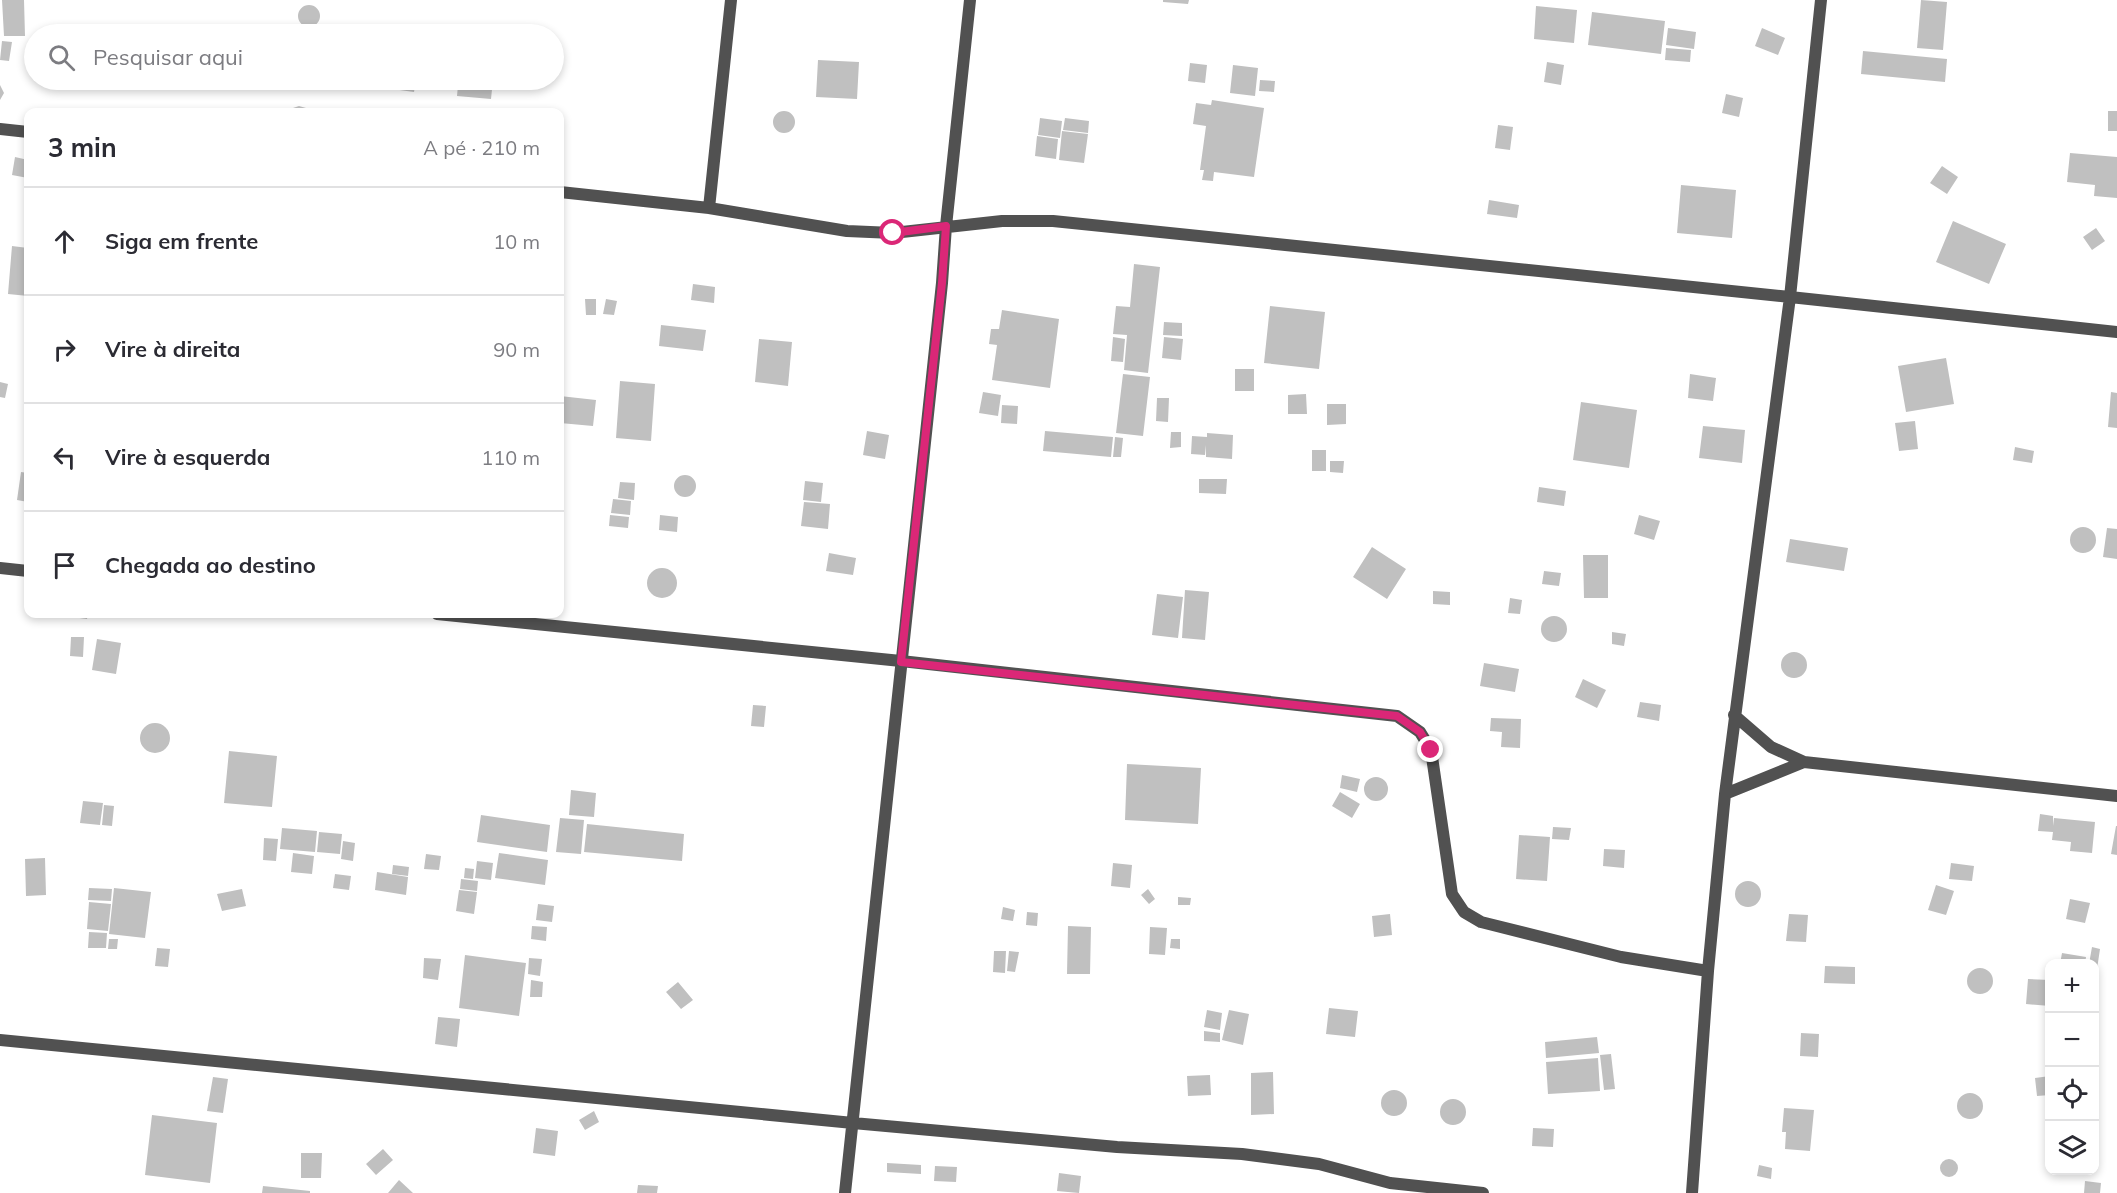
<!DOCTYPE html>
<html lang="pt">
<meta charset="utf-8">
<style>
:root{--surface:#fff;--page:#f7f7f7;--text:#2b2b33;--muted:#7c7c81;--line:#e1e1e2}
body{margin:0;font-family:Mulish,sans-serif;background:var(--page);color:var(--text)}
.controls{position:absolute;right:18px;bottom:18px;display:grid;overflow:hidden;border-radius:12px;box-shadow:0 3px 9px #0003}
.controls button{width:54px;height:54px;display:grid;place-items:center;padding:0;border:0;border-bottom:2px solid var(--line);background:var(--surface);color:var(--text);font:30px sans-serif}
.stop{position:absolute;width:18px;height:18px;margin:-14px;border:4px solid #db2777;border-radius:50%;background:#fff}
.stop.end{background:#db2777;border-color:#fff;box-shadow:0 2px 6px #0008}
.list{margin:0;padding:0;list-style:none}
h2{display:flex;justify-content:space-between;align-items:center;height:78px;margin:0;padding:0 24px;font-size:26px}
h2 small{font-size:20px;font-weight:400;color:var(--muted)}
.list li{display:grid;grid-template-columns:39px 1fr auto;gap:18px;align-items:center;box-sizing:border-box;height:108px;padding:0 24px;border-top:2px solid var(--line)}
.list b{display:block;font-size:22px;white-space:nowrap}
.list em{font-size:20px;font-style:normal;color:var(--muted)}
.icon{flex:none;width:33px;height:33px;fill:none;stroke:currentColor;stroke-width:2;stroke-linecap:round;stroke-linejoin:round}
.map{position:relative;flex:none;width:2117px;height:1193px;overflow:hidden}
.search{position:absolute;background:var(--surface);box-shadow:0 3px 9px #0003;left:24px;top:24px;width:540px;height:66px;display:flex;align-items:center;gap:15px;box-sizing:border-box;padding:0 21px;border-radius:33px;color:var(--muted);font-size:22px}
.panel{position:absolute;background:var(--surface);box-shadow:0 3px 9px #0003;left:24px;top:108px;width:540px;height:510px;border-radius:12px}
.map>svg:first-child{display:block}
.building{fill:#c0c0c0}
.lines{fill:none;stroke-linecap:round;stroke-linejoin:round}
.street{stroke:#515151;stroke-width:12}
.route{stroke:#db2777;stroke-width:8}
</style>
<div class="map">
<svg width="2117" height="1193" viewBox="0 0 2117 1193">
<rect width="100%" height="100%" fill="#fff"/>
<path class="building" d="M2,0H24L25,36H4Z
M1163,0H1189L1188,4L1163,2Z
M1921,0L1947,2L1943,50L1917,48Z
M298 16a11 11 0 1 1 22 0a11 11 0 1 1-22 0Z
M1536,6L1577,10L1574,43L1534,39Z
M1592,12L1665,21L1661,54L1588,45Z
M392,25L427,29V34H391Z
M1668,28L1696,32L1694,49L1666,45Z
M1762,28L1785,38L1778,55L1755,46Z
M466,30L490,33V34H465Z
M2,41L12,42L9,61L0,60Z
M1666,48L1691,50L1690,62L1665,60Z
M1863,51L1947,59L1945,82L1861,74Z
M818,60L859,62L857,99L816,97Z
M1547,62L1564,65L1561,85L1544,82Z
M1190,63L1207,65L1205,83L1188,81Z
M1233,65L1258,68L1255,96L1230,93Z
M386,80H416L414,92L385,88Z
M417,80H493L491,99L457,96L458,85L417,81Z
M1260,80L1275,81L1274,92L1259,91Z
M0,85L4,93L0,100Z
M1726,94L1743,98L1739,117L1722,113Z
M1212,100L1264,108L1254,177L1214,172L1213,181L1202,180L1204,170H1200L1206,126L1193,124L1196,103L1211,105Z
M299,106L306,108L309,112H289L293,108Z
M2108,111H2117V131H2108Z
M773 122a11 11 0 1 1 22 0a11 11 0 1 1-22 0Z
M1040,118L1062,121L1060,138L1038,135Z
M1065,118L1089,121L1088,133L1063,130Z
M1498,125L1513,127L1510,150L1495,148Z
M1062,131L1088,134L1084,163L1059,160Z
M1037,136L1058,139L1056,159L1035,156Z
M2070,153L2117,157V198L2094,196L2095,185L2067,182Z
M15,157L28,160V178L12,175Z
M1942,166L1958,177L1947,194L1930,183Z
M1681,185L1736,190L1732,238L1677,233Z
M1489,200L1519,205L1517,218L1487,214Z
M1953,221L2006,244L1989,284L1936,262Z
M2096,228L2105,241L2092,250L2083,237Z
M12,246L28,248V296L8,294Z
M1134,264L1160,267L1148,373L1124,370L1127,335L1113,334L1116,306L1130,307Z
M693,284L715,287L714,303L691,300Z
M585,299H596V315H586Z
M606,299L617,301L614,315L603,314Z
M1270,306L1325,312L1319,369L1264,363Z
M1002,310L1059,319L1050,388L992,380L997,345L989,344L991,329H999Z
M1164,322L1182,323V336L1163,335Z
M661,325L706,330L703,351L659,346Z
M1113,337L1125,339L1123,362L1111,361Z
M1164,337L1183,339L1181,360L1162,358Z
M759,339L792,342L788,386L755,382Z
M1946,358L1954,404L1906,412L1898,366Z
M1235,369H1254V391H1235Z
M1123,374L1150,377L1143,436L1116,433Z
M1690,374L1716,378L1713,401L1688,398Z
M620,381L655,384L651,441L616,438Z
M0,382L8,384L5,398L0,397Z
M983,392L1001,395L998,416L979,413Z
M2111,392L2117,393V428L2108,427Z
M1306,394L1307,414H1288V395Z
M560,396L596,400L593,426L560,423Z
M1157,398H1169L1168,422L1156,421Z
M1581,402L1637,410L1629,468L1573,460Z
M1327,404H1346V424L1327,425Z
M1002,405L1018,406L1017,424L1001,423Z
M1915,421L1918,449L1899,451L1895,423Z
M1703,426L1745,430L1742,463L1699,458Z
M867,431L889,435L885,459L863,455Z
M1045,431L1113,437L1111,457L1043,451Z
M1171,432H1181V447L1170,448Z
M1207,433L1233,435L1232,459L1206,457V445L1205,455L1191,454L1192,436L1207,437Z
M1115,437L1123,438L1121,457H1113Z
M2015,447L2034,451L2032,463L2013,460Z
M1312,450H1326V471H1312Z
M1330,461H1344L1343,473L1330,472Z
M21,472L28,473V502L17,500Z
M674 486a11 11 0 1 1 22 0a11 11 0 1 1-22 0Z
M1199,479H1227L1226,494L1199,493Z
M805,481L823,483L821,502L803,500Z
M620,482L635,483L634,500L618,498Z
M1539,487L1566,491L1564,506L1537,502Z
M613,499L631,501L630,515L611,513Z
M804,502L830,504L828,529L801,526Z
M610,515L629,517L628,528L609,526Z
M660,515L678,517L677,532L659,530Z
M1639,515L1660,521L1654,540L1634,534Z
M2070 540a13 13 0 1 1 26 0a13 13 0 1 1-26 0Z
M2107,528L2117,529V559L2103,557Z
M1790,539L1848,548L1844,571L1786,562Z
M1372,547L1406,569L1387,599L1353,577Z
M829,553L856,558L853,575L826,571Z
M1583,555H1608V598H1584Z
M647 583a15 15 0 1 1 30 0a15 15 0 1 1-30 0Z
M1544,571L1561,573L1559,586L1542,584Z
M1185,590L1209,592L1205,640L1182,638Z
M1433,591L1450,592V605L1433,604Z
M1157,594L1183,597L1178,638L1152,635Z
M1510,598L1522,600L1520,614L1508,613Z
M72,614H88L87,619L72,617Z
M1541 629a13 13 0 1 1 26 0a13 13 0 1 1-26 0Z
M1612,632L1626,634L1624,646L1612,644Z
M71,637H84L83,657L70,656Z
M97,639L121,643L116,674L92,670Z
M1781 665a13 13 0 1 1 26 0a13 13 0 1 1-26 0Z
M1484,663L1519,669L1515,692L1480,686Z
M1583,679L1606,690L1597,708L1575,697Z
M1640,702L1661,705L1659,721L1637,717Z
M753,705L766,706L764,727L751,726Z
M1491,718L1521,719L1520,748L1501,747L1502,732L1490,731Z
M140 738a15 15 0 1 1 30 0a15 15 0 1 1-30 0Z
M229,751L277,756L272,807L224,803Z
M1127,764L1201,768L1198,824L1125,820Z
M1342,775L1360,779L1357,792L1340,788Z
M1364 789a12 12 0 1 1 24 0a12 12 0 1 1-24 0Z
M571,790L596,793L594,817L569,815Z
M1340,792L1360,804L1352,818L1332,806Z
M83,801L103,803L100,825L80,823Z
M104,805L114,806L112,826L102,825Z
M2040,814L2053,816V826L2054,818L2095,822L2092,853L2070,851L2071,842L2052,840L2053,832L2038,831Z
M481,815L550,825L547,852L477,842Z
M560,818L584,820L581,854L556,852Z
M587,824L684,834L682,861L584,852Z
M2116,826H2117V855L2111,854Z
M1553,827L1571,828L1569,840L1552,839Z
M282,828L317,831L315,852L280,849Z
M319,832L342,834L340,854L317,852Z
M1519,835L1550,837L1547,881L1516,879Z
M264,838L278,839L276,861L263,860Z
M343,841L355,843L353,861L341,859Z
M1604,849L1625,850L1624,868L1603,866Z
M293,853L314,856L312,874L291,872Z
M499,853L548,860L545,885L495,878Z
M426,854L441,856L439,870L424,869Z
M45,858L46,895L26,896L25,859Z
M477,861L493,863L491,880L475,878Z
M1113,863L1132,865L1130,888L1111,886Z
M1951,863L1974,866L1972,881L1949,879Z
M393,865L409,867L408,876L392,874Z
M465,868L474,869L473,879L464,878Z
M377,872L408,877L406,895L375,890Z
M335,874L351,876L349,890L333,888Z
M461,879L478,881L477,891L460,889Z
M1735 894a13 13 0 1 1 26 0a13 13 0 1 1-26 0Z
M1936,885L1954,891L1946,915L1928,910Z
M89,888L112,889L111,901L88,900Z
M114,888L151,892L145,938L109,934Z
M242,889L246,906L222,911L217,894Z
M1148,889L1155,899L1149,904L1141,895Z
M459,890L477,892L474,914L456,911Z
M1178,897L1191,898L1190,905H1178Z
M2070,899L2090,903L2085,923L2066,919Z
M89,902L111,904L108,931L87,929Z
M538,904L554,906L552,922L536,920Z
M1003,907L1015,910L1013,921L1001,919Z
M1027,912L1038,913L1037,926L1026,925Z
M1390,914L1392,935L1374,937L1372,916Z
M1789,914L1808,915L1806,942L1786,941Z
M532,926L547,927L546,941L531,939Z
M1068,926L1091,927L1090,974H1067Z
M1150,927L1167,928L1165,955L1149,954Z
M89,932L107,933L106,948H88Z
M109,939H118L117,949H108Z
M1171,939H1180V949L1170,948Z
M2092,947L2100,949L2097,969L2094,968V964H2089Z
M157,948L170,949L168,967L155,966Z
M994,951H1006L1005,973L993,972Z
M1009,951L1019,952L1015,972L1007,971Z
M2062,953L2086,957L2085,964H2060Z
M465,955L526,963L519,1016L459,1008Z
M424,958L441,959L438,980L423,978Z
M529,958L542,959L540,976L528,974Z
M1825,966L1855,967V984L1824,983Z
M1967 981a13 13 0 1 1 26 0a13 13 0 1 1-26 0Z
M2028,979L2050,980V1006L2026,1004Z
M531,980L543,982L542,997H530Z
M678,982L693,1000L681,1009L666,992Z
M1329,1008L1358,1011L1355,1037L1326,1034Z
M1207,1010L1222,1013L1220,1030L1204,1027Z
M1229,1010L1249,1014L1243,1045L1222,1040Z
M438,1017L460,1019L457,1047L435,1044Z
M1204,1031L1220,1033V1042L1204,1041Z
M1801,1033L1819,1034L1818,1057L1800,1056Z
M1597,1037L1599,1053L1546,1058L1545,1042Z
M1611,1054L1615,1089L1604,1090L1600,1055Z
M1598,1058L1600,1091L1548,1094L1546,1062Z
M1273,1072L1274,1114L1251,1115V1073Z
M1210,1075L1211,1095L1188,1096L1187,1076Z
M2050,1076V1095L2037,1096L2035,1078Z
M213,1077L228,1079L223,1113L207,1111Z
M1381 1103a13 13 0 1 1 26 0a13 13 0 1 1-26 0Z
M1957 1106a13 13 0 1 1 26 0a13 13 0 1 1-26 0Z
M1440 1112a13 13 0 1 1 26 0a13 13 0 1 1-26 0Z
M1784,1108L1814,1110L1810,1151L1785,1149L1786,1132H1782Z
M594,1111L599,1122L585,1130L579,1120Z
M152,1115L217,1123L210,1183L145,1175Z
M536,1128L558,1131L555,1156L533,1153Z
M1533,1128L1554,1129L1553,1147L1532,1146Z
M383,1149L393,1160L376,1175L366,1164Z
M301,1153H322L321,1178H301Z
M1940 1168a9 9 0 1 1 18 0a9 9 0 1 1-18 0Z
M887,1163L921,1165V1174L887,1172Z
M1759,1165L1772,1168L1771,1179L1757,1176Z
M935,1166L957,1167L956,1182L934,1181Z
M1059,1173L1081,1176L1079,1193L1057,1191Z
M399,1180L413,1193H388Z
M2085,1181L2101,1183L2100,1193H2084Z
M638,1185L658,1186L657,1193H637Z
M263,1186L310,1191V1193H262Z"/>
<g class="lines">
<path class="street" d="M0,129L28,132
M560,192L709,208L847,231L893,233L1002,221H1053L1790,297L2117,332
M709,208L731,0
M0,568L28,571
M437,614L901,661L1397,716L1420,732L1431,750L1452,894L1464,912L1481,922L1621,957L1708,971
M1734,715L1771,747L1804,762L2117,796
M1725,794L1804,762
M0,1040L853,1123L1117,1147L1242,1154L1319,1164L1390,1183L1483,1193
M845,1193L942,283L946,226L970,0
M1692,1193L1708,971L1725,794L1790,297L1821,0"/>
</g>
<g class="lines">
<path class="route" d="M893,233L946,226L942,283L901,662L1397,716L1420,732L1431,750"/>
</g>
</svg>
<div class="controls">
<button>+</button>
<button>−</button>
<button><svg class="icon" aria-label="locate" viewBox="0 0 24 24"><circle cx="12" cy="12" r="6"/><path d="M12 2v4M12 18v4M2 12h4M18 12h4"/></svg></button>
<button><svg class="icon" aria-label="layers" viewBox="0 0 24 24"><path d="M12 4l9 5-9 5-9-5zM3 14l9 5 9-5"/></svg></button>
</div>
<div class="stop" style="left:893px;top:233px"></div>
<div class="stop end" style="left:1431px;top:750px"></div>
<div class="search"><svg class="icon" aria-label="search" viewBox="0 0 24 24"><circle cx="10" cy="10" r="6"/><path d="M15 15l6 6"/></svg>Pesquisar aqui</div>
<section class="panel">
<h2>3 min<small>A pé · 210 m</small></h2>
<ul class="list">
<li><svg class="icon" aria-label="ahead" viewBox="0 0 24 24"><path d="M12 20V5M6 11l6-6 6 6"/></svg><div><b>Siga em frente</b></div><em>10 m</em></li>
<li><svg class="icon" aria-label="right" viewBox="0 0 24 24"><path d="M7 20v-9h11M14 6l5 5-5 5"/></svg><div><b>Vire à direita</b></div><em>90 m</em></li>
<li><svg class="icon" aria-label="left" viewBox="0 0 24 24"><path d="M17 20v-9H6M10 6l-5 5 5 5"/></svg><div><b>Vire à esquerda</b></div><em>110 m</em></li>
<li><svg class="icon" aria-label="arrive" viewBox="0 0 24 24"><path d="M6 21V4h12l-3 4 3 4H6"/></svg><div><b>Chegada ao destino</b></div></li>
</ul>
</section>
</div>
